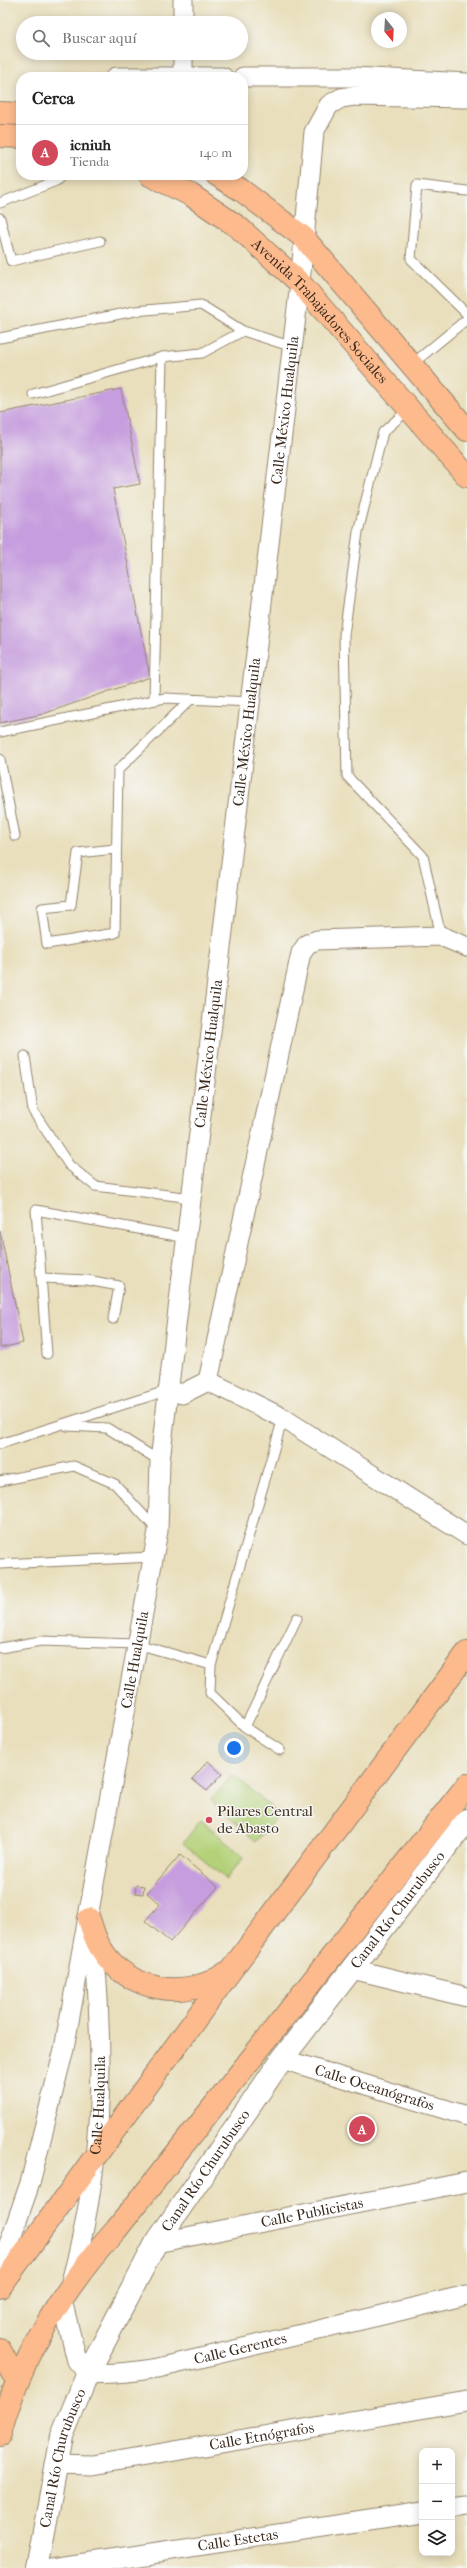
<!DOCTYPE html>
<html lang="es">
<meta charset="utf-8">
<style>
:root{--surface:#fff;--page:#f2f2f2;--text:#222;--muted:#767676;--line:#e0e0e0;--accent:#d1495b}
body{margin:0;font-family:"IM FELL French Canon",serif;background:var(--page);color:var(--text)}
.controls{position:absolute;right:12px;bottom:12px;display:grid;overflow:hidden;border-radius:8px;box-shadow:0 2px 10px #0003}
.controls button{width:36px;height:36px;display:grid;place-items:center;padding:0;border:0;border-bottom:1px solid var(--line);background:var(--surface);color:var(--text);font:20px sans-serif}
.compass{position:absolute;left:371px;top:12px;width:36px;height:36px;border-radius:50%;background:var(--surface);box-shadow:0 2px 10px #0003;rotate:162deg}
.you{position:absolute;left:234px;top:1748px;width:14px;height:14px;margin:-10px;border:3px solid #fff;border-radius:50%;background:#1a73e8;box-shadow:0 0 0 6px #1a73e833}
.badge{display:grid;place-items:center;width:26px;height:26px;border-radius:50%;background:var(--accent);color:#fff;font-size:13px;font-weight:700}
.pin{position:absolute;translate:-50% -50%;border:2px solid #fff;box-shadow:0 1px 4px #0006}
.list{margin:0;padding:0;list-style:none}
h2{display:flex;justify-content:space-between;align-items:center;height:52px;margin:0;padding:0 16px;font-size:17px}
h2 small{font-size:13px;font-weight:400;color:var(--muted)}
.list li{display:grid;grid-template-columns:26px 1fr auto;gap:12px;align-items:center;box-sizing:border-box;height:56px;padding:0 16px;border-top:1px solid var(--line)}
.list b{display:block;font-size:15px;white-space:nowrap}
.list p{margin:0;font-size:13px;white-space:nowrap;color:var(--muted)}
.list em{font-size:13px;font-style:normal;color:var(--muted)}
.icon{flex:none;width:22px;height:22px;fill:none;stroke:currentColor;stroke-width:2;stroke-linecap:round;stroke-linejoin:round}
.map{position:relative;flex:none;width:467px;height:2568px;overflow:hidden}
.search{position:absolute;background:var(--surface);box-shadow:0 2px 10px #0003;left:16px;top:16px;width:232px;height:44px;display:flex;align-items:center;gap:10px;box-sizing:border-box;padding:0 14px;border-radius:22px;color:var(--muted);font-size:15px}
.panel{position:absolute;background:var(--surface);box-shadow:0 2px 10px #0003;left:16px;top:72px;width:232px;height:108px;border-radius:16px}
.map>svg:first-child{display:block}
.pitch{fill:#b3d178;stroke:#777e4b}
.building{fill:#c69dde}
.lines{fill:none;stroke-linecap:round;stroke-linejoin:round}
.service-casing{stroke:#92846d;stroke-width:11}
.minor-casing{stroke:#92846d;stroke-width:21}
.tertiary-casing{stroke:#92846d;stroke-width:24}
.primary-casing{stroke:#92846d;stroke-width:24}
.service{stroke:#fff;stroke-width:9}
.minor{stroke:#fff;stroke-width:19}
.tertiary{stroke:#fff;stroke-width:22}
.primary{stroke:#fcba8d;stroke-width:22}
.poi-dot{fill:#d1495b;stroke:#f6f6f2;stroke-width:1.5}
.labels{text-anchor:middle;stroke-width:3;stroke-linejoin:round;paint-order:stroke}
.street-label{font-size:15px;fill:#3b2a1e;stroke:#f6f6f2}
.poi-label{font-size:15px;fill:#3b2a1e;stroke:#f6f6f2;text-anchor:start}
</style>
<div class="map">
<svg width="467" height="2568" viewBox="0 0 467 2568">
<rect width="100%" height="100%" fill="#f6f6f2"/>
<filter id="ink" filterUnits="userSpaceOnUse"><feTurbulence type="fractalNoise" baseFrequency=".025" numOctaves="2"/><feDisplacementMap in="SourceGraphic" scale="8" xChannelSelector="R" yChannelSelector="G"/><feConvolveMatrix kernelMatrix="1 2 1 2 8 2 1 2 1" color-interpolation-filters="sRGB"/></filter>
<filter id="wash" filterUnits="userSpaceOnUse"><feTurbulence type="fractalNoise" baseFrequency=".012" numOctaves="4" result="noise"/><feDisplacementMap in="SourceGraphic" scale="16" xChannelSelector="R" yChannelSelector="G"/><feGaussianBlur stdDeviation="0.9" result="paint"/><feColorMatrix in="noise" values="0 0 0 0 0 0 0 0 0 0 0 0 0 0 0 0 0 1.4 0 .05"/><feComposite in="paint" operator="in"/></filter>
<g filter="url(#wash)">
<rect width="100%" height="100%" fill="#e9dfbc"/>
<path class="pitch" d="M233,1774L280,1815L256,1841L210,1801Z
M201,1820L244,1857L226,1879L183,1843Z"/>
<g id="blocks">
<path class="building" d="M121,389L140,484L113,489L150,677L43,714L0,723V413Z
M0,1231L23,1343L0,1348Z
M208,1761L222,1774L207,1791L192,1779Z
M180,1855L218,1887L170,1942L145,1921L160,1904L147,1893Z
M136,1885L144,1886L143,1894L135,1893Z"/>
</g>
</g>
<g filter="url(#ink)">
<use href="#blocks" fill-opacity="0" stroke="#92846d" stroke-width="1"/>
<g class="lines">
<defs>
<path id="service" d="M467,191L417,185L411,259L467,314
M0,203L56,181L62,175
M0,218L11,261L100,241
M0,338L135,311L201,305L243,331L293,347
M162,357L202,353L243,331
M411,365L467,319
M33,394L162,357L154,700
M409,409L383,432L358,532L344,635L347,776L423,856L441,936
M0,732L165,698L251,702
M0,759L15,836
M115,849L78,853L71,905L42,908L47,944L115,933L118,770L191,699
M25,1056L33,1111L69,1165L95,1186L192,1198
M42,1278L87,1280L119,1286L113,1319
M47,1354L36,1210L187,1238
M67,1426L107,1428L160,1461
M0,1444L169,1390
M0,1481L74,1466L115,1484L157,1530
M0,1564L153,1557
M0,1648L41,1641L137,1644L211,1665L210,1693L245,1727L280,1750
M211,1665L283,1418
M245,1727L297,1618"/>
<g id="minor">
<path d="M183,23V0"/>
<path d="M183,76V53"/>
<path d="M116,77H223"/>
<path d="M243,77H353L467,83"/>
<path d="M208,1381L301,953L307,944L317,940L441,936L467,947"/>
<path d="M208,1381L283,1418L467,1535"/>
<path d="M169,1390L182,1394L208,1381"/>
<path d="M352,1969L467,1997"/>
<path id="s1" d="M282,2059L467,2116"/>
<path id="s2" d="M156,2243L467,2182"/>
<path id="s3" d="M0,2270L30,2183L64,2049L158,1531L160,1461L300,283L314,132L329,105L341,98L354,96L467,98"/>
<path id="s4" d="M71,2282C94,2199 103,2110 99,2024C98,1994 97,1965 90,1936"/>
<path id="s5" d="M62,2300L77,2361L88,2373C112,2375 134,2372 158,2368L467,2295"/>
<path id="s6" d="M55,2464L93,2465L467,2401"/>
<path d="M452,2508L467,2506"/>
<path id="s7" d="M53,2568L422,2512"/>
</g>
<g id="tertiary">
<path id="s8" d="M37,2568L62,2436L88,2373L156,2243L282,2059L467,1820"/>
</g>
<g id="primary">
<path d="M0,113L21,114"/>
<path d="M0,136L21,137"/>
<path id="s9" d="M150,175L191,195L238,227L300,283L467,476"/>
<path d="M217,175L241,190L303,237L467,430"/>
<path d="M89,1919C93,1930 95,1941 102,1950C128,1992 187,2001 226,1973"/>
<path d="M0,2287L232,1969L467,1653"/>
<path d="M0,2350L17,2382"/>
<path d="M0,2434C20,2358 64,2287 116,2230L467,1785"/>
</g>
</defs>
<use href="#service" class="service-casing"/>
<use href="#minor" class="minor-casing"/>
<use href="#tertiary" class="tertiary-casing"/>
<use href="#primary" class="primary-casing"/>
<use href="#service" class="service"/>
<use href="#minor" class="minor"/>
<use href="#tertiary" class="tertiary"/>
<use href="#primary" class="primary"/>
</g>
</g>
<circle class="poi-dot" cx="209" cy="1820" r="4"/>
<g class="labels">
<g class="street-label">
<text dy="5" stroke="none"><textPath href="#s9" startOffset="220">Avenida Trabajadores Sociales</textPath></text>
<text dy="5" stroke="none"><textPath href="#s3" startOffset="1885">Calle México Hualquila</textPath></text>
<text dy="5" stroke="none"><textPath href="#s3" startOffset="1561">Calle México Hualquila</textPath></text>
<text dy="5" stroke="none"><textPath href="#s3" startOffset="1237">Calle México Hualquila</textPath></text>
<text dy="5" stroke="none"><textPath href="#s3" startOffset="626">Calle Hualquila</textPath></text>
<text dy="5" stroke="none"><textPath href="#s8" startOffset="761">Canal Río Churubusco</textPath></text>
<text dy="5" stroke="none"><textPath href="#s1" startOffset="97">Calle Oceanógrafos</textPath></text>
<text dy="5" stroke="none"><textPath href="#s4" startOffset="179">Calle Hualquila</textPath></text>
<text dy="5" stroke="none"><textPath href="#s8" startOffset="437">Canal Río Churubusco</textPath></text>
<text dy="5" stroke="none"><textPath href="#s2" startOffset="159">Calle Publicistas</textPath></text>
<text dy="5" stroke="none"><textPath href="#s5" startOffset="234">Calle Gerentes</textPath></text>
<text dy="5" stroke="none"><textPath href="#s6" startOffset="209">Calle Etnógrafos</textPath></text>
<text dy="5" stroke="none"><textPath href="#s8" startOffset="113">Canal Río Churubusco</textPath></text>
<text dy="5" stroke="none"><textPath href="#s7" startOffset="187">Calle Estetas</textPath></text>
</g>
<g class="poi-label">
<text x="217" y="1816">Pilares Central<tspan x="217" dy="17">de Abasto</tspan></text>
</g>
</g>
</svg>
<div class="controls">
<button>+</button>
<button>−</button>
<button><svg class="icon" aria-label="layers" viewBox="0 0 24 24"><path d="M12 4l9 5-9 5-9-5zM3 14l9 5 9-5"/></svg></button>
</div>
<svg class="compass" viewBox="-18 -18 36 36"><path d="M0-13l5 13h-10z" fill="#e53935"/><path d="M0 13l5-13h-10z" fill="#767676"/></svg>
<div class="you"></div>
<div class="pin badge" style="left:362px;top:2129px">A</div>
<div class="search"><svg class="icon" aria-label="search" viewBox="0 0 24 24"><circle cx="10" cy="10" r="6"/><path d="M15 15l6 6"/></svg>Buscar aquí</div>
<section class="panel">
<h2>Cerca<small></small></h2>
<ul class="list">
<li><span class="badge">A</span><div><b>icniuh</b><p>Tienda</p></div><em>140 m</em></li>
</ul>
</section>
</div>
